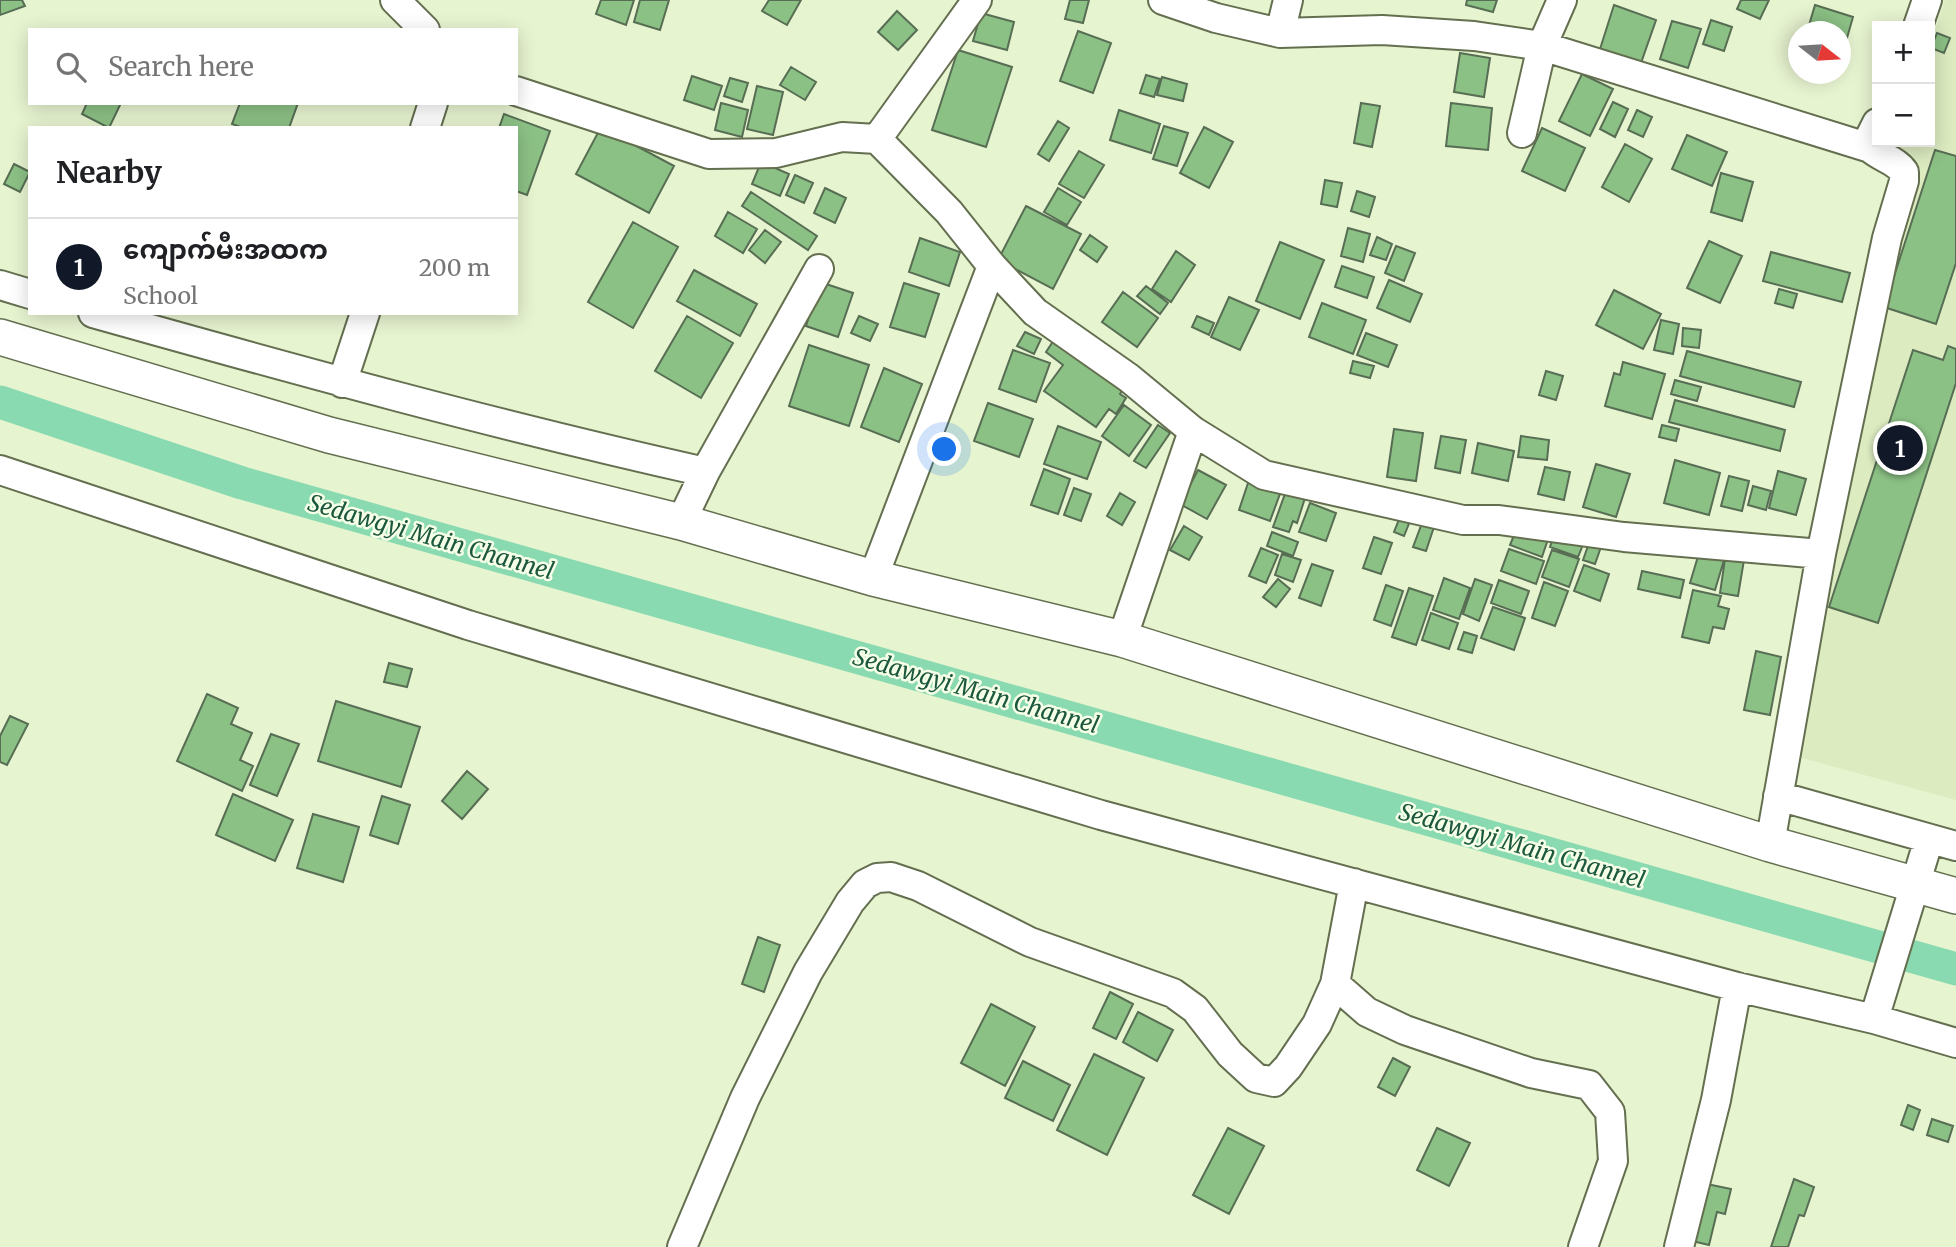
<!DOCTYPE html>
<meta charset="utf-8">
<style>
:root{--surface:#fff;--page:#f2f2f2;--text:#202124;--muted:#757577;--line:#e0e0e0;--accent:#111827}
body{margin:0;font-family:Merriweather,"Noto Sans Myanmar",serif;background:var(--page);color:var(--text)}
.controls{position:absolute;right:21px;top:21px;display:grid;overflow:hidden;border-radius:0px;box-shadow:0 4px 18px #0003}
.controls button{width:63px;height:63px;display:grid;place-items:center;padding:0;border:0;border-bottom:2px solid var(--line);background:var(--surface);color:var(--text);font:35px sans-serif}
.compass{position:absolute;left:1788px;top:21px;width:63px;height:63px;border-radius:50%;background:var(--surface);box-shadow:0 4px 18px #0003;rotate:107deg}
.you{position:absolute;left:945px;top:450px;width:24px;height:24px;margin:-18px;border:5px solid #fff;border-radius:50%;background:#1a73e8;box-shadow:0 0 0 10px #1a73e833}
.badge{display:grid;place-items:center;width:46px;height:46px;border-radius:50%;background:var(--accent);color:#fff;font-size:23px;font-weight:700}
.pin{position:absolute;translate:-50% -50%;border:4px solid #fff;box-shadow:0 2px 7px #0006}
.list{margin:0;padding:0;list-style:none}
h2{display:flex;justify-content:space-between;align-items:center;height:91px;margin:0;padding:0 28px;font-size:30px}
h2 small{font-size:23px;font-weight:400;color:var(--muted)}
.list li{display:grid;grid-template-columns:46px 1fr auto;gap:21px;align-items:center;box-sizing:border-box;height:98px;padding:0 28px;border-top:2px solid var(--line)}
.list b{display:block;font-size:26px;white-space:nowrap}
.list p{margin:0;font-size:23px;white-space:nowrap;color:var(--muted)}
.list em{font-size:23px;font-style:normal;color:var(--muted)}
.icon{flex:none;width:38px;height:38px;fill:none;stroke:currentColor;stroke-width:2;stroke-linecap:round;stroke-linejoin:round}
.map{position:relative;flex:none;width:1956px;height:1247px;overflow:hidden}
.search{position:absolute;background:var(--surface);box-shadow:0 4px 18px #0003;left:28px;top:28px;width:490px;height:77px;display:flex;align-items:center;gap:18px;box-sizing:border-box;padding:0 24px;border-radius:0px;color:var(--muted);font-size:26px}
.panel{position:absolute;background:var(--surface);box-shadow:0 4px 18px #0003;left:28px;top:126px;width:490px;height:189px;border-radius:0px}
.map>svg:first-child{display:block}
.built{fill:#dcebc0}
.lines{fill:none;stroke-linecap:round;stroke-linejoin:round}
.canal{stroke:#89dab0;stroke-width:33}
.building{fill:#8cc185;stroke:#576e54;stroke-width:2}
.minor-casing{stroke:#646f50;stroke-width:32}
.tertiary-casing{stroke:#646f50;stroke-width:38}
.minor{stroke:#fff;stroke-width:28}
.tertiary{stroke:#fff;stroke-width:35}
.labels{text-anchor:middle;stroke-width:5;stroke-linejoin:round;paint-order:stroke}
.water-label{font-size:23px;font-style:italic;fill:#1b583d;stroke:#f7ffe9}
</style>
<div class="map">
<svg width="1956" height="1247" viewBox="0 0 1956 1247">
<rect width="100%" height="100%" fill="#e7f4d0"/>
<path class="built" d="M1945,0H1956V800L1791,755L1897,142H1930V45Z"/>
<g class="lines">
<path class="canal" d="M0,402L242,483L1956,969"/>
</g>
<path class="building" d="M0,0H22L25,6L0,15Z
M601,0H634L626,25L596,14Z
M640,0H669L660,30L634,22Z
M769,0H801L787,25L762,11Z
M1070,0H1089L1083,23L1065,19Z
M1467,0H1497L1493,12L1466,5Z
M1741,0H1769L1760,19L1737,9Z
M1614,5L1656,20L1641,63L1600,49Z
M1815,5L1853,17L1845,45L1840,43V32H1807Z
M897,11L917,30L898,50L878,32Z
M981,13L1014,22L1007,50L973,41Z
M1711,20L1732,27L1724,51L1703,44Z
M1672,21L1701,29L1688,68L1660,59Z
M1078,31L1111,43L1093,93L1060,81Z
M1937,33L1950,38L1944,53L1931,48Z
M958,50L1012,67L986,147L932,130Z
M1460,53L1490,58L1484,97L1454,92Z
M791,67L816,82L805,100L780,85Z
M1582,74L1613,89L1590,136L1559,121Z
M1146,75L1160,79L1154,97L1140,93Z
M692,76L722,86L714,110L684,100Z
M1162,77L1187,84L1183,101L1157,95Z
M730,78L748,83L742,102L724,96Z
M757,86L783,92L773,135L747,129Z
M1613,102L1628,109L1615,137L1600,129Z
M87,103H121L109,128L82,114Z
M240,103H298L289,128H243L232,124Z
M721,103L748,110L742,137L715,130Z
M1361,103L1380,106L1372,147L1354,143Z
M1451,103L1492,108L1488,150L1446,146Z
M1119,110L1160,124L1151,153L1110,140Z
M1637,110L1652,117L1643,137L1628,130Z
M504,114L550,131L527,195L516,191V128H499Z
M1058,121L1069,128L1049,161L1038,154Z
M1164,126L1188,133L1177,166L1153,159Z
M601,127L674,166L649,213L576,174Z
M1204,127L1233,142L1209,188L1180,173Z
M1542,128L1585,148L1565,191L1522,171Z
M1687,135L1727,152L1712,186L1672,169Z
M1625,144L1652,159L1629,202L1602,187Z
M1935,150L1956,156V263L1936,324L1884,307Z
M1079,151L1104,165L1084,198L1059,184Z
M761,162L789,174L780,196L752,184Z
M14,164L30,172L20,192L4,184Z
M1721,173L1753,182L1742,221L1711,212Z
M795,175L813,183L804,203L786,195Z
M1325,180L1342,183L1337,207L1321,204Z
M825,188L846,198L835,223L814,213Z
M1058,188L1081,202L1067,225L1044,212Z
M1357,191L1375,197L1369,217L1351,211Z
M751,192L817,236L808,250L742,206Z
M1026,206L1081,234L1053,289L998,260Z
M728,212L757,229L743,253L715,236Z
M633,222L678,247L633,328L588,302Z
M1348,228L1370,234L1363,262L1341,256Z
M765,230L781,242L765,263L749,250Z
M1090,235L1107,247L1097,262L1080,250Z
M1377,237L1392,244L1386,260L1370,255Z
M920,238L960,252L949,286L909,272Z
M1709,241L1742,256L1720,303L1687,288Z
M1280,242L1324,260L1300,319L1256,301Z
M1396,246L1415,253L1404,281L1385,273Z
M1176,251L1195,265L1171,302L1152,289Z
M1771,252L1850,273L1842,302L1763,281Z
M1342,266L1374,277L1367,298L1335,287Z
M694,270L757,304L740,336L677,301Z
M1389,280L1422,294L1410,322L1377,308Z
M820,282L853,293L838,337L806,326Z
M904,283L939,294L925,337L890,327Z
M1146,286L1168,303L1160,314L1137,296Z
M1779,289L1797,294L1793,308L1775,303Z
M1614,290L1661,314L1643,349L1596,325Z
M1123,292L1158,318L1137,347L1102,322Z
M1229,297L1259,310L1240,350L1211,337Z
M1322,303L1366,320L1353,354L1309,337Z
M687,316L733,343L701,398L655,371Z
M859,316L878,324L870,341L851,333Z
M1197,316L1214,323L1209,335L1192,327Z
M1661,320L1679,324L1673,354L1654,350Z
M1683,328L1701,330L1699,348L1682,346Z
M1025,332L1041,339L1034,354L1017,346Z
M1366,333L1397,345L1388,367L1357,355Z
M1054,340L1123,389L1120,394L1126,398L1116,414L1109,409L1096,427L1044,391L1063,365L1046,352Z
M809,345L869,365L849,426L789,406Z
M1948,346L1956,349V383L1878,623L1829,607L1913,350L1943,360Z
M1013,350L1050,363L1036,402L999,389Z
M1687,351L1801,382L1794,407L1680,376Z
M1353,361L1374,366L1370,378L1350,373Z
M1623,362L1665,374L1652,419L1605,406L1614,373L1620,375Z
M884,368L922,384L899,442L861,427Z
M1546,371L1563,376L1556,400L1539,395Z
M1675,380L1701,387L1697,401L1671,394Z
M1675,400L1785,430L1780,451L1669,422Z
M988,403L1033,419L1019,457L974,441Z
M1124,405L1151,425L1129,456L1102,436Z
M1158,425L1170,433L1146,468L1134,461Z
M1662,425L1679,429L1676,441L1659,437Z
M1058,426L1101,442L1087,479L1044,464Z
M1394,429L1423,433L1416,481L1387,477Z
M1441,436L1466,440L1460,473L1435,468Z
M1521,436L1549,440L1547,460L1518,457Z
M1478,443L1514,451L1508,481L1472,473Z
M1675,460L1720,473L1709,515L1664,503Z
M1596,464L1630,474L1616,517L1583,507Z
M1545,467L1570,472L1564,500L1538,494Z
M1044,469L1070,479L1058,514L1031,505Z
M1198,470L1226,485L1207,519L1180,504Z
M1778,471L1806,479L1796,515L1769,508Z
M1729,476L1749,481L1742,511L1721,506Z
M1249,480L1281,491L1270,521L1239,510Z
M1753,486L1771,491L1766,510L1748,505Z
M1074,488L1091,494L1081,521L1064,515Z
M1286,491L1305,498L1297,523L1293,521L1289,532L1273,527Z
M1120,493L1135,502L1122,525L1107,516Z
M1310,503L1336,513L1326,541L1299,532Z
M1400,517L1410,521L1404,536L1394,532Z
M1422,523L1434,527L1426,551L1413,547Z
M1184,526L1202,537L1189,560L1170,550Z
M1517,528L1548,539L1542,557L1510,545Z
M1272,532L1298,542L1293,556L1267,546Z
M1555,532L1584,542L1578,557L1550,547Z
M1374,537L1392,543L1381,574L1363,568Z
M1589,543L1601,547L1595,564L1583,560Z
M1261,548L1278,555L1266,583L1249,576Z
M1509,549L1544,561L1536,584L1501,571Z
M1552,550L1579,559L1569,587L1542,577Z
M1726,552L1745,554L1738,596L1720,593Z
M1699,553L1724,560L1715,590L1690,583Z
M1282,554L1301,560L1293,582L1275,575Z
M1312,564L1333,571L1321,606L1299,598Z
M1584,565L1609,574L1600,601L1574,591Z
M1642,571L1684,580L1680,598L1638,589Z
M1444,578L1470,588L1459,619L1433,610Z
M1278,579L1290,589L1276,607L1263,597Z
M1475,579L1492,585L1479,621L1463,614Z
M1499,580L1529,591L1521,614L1491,603Z
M1544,582L1568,591L1555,626L1532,618Z
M1386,585L1403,591L1391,626L1374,620Z
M1409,588L1433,596L1416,645L1392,637Z
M1693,590L1721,596L1718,606L1729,609L1724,629L1713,627L1709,643L1682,637Z
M1493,607L1525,618L1514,650L1481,638Z
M1431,613L1458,623L1449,649L1422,640Z
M1464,632L1477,636L1472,653L1458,649Z
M1756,651L1781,657L1770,715L1744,710Z
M389,663L412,669L407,687L384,682Z
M207,694L238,708L231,724L252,733L240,760L253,766L242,791L177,761Z
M336,701L420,727L401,787L318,761Z
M10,716L28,724L7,765L0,762V736Z
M271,734L299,744L277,796L250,785Z
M467,771L488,789L462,819L442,801Z
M233,794L293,820L275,861L216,835Z
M382,796L410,805L398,844L370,835Z
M313,814L359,827L343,882L297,868Z
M758,937L780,945L764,992L742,984Z
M1110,992L1133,1004L1116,1039L1093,1028Z
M991,1004L1035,1027L1005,1086L961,1063Z
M1138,1012L1173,1030L1157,1061L1123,1042Z
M1094,1054L1144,1078L1107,1155L1057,1130Z
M1393,1058L1410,1067L1395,1096L1378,1087Z
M1023,1061L1070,1085L1053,1121L1005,1098Z
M1908,1105L1920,1110L1913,1130L1901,1125Z
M1932,1119L1953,1126L1948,1142L1927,1135Z
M1228,1128L1264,1146L1229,1214L1193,1195Z
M1437,1128L1470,1143L1449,1186L1417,1170Z
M1794,1179L1814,1187L1804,1216L1799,1215L1788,1247H1771Z
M1702,1183L1731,1189L1725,1214L1717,1212L1709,1245L1688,1240Z"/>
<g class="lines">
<defs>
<path id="minor" d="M395,0L425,30
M1163,0L1216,18L1280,33L1382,30L1474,36L1542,46L1870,148
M1918,26L1927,0
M1280,33L1288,0
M516,91L709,154L776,153L842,137L877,139L949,212L992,266L1035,312L1129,378L1193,431L1264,475L1463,520H1499L1624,537L1821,554
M425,128L433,103
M1522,133L1542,46L1562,0
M877,139L977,0
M0,285L30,294
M93,313C296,370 499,426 705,472
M342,383L365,313
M0,470L468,625L1101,815L1737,987L1874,1019L1956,1043
M681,522L705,472L819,269
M873,578L992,266
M1122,639L1193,431
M1778,796L1956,846
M1770,844L1821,554L1887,238L1904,181V172C1896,160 1881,158 1870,148L1871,135L1877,123
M1335,984L1367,1012L1405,1030L1531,1073L1589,1085L1610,1112L1613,1161L1583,1247
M1874,1019L1929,839
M682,1247L745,1098L808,972L850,902L865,884L877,878L891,877L918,886L1030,942L1173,993L1195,1009L1230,1054L1256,1078L1274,1082L1288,1067L1317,1024L1335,984L1354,883
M1679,1247L1716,1100L1737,987"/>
<path id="tertiary" d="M0,337L329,435L681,522L873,578L1122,639L1770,844L1956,896"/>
</defs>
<use href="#minor" class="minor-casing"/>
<use href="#tertiary" class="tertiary-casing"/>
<use href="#minor" class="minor"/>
<use href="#tertiary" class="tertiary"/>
</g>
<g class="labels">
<g class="water-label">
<text transform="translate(431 537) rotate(16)" y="8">Sedawgyi Main Channel</text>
<text transform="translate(976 691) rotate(16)" y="8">Sedawgyi Main Channel</text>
<text transform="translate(1522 846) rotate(16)" y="8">Sedawgyi Main Channel</text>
</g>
</g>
</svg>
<div class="controls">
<button>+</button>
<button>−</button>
</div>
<svg class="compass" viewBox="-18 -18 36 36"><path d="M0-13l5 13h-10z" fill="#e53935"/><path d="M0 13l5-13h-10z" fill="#757577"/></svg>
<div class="you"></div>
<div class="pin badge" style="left:1900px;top:448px">1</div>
<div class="search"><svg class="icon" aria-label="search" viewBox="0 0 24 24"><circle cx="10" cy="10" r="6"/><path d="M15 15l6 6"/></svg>Search here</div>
<section class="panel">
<h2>Nearby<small></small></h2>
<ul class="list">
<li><span class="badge">1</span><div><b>ကျောက်မီးအထက</b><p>School</p></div><em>200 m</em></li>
</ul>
</section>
</div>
